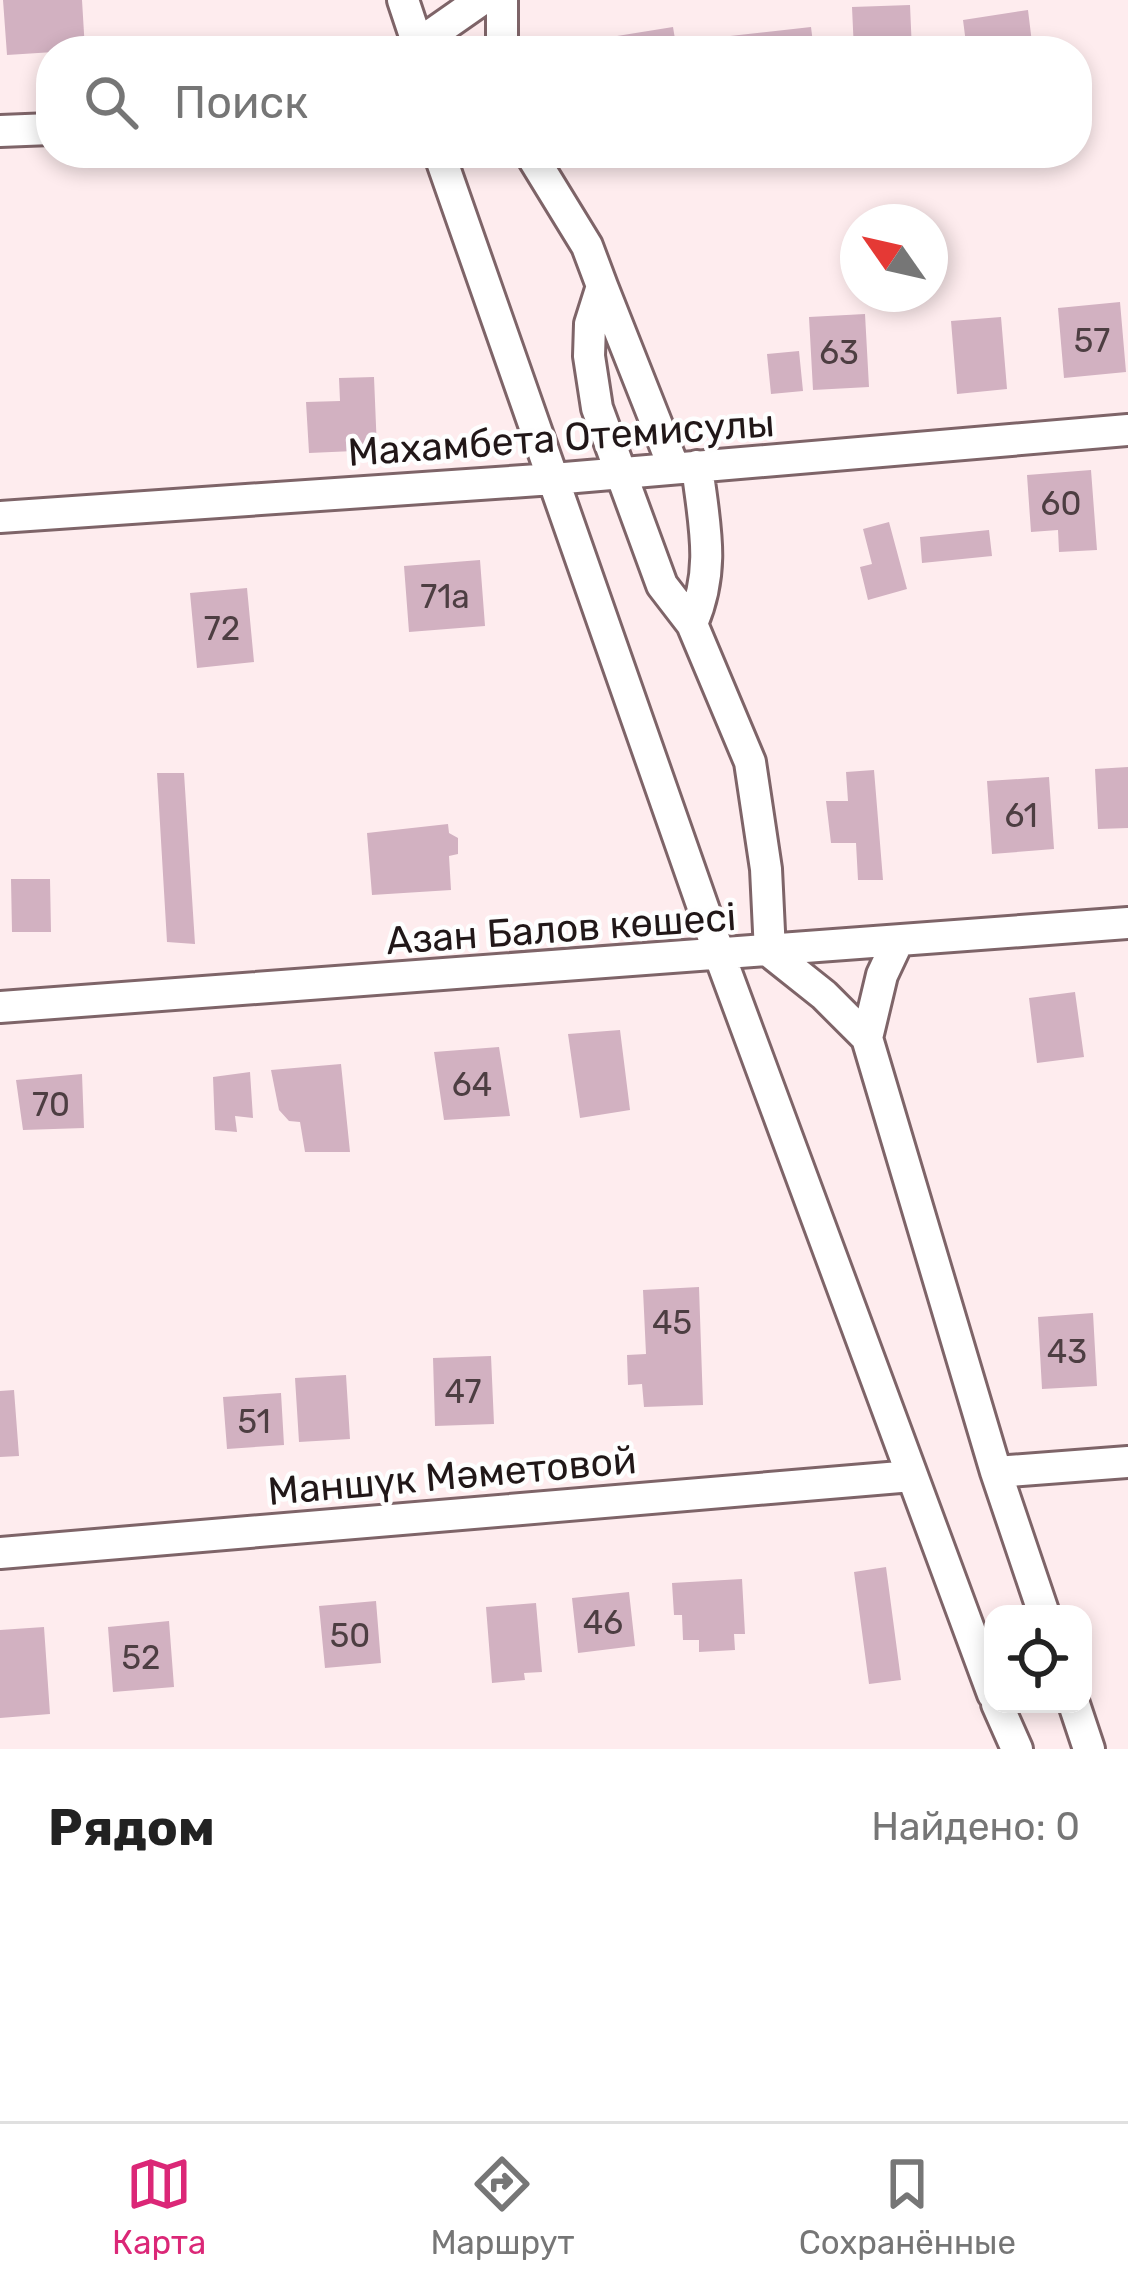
<!DOCTYPE html>
<html lang="ru">
<meta charset="utf-8">
<style>
:root{--surface:#fff;--page:#f2f2f2;--text:#222;--muted:#767676;--line:#e0e0e0;--accent:#db2777}
body{margin:0;font-family:Rubik,sans-serif;background:var(--page);color:var(--text)}
.controls{position:absolute;right:36px;bottom:36px;display:grid;overflow:hidden;border-radius:24px;box-shadow:0 6px 18px #0003}
.controls button{width:108px;height:108px;display:grid;place-items:center;padding:0;border:0;border-bottom:3px solid var(--line);background:var(--surface);color:var(--text);font:60px sans-serif}
.compass{position:absolute;left:840px;top:204px;width:108px;height:108px;border-radius:50%;background:var(--surface);box-shadow:0 6px 18px #0003;rotate:304deg}
.list{margin:0;padding:0;list-style:none}
h2{display:flex;justify-content:space-between;align-items:center;height:156px;margin:0;padding:0 48px;font-size:51px}
h2 small{font-size:39px;font-weight:400;color:var(--muted)}
.icon{flex:none;width:66px;height:66px;fill:none;stroke:currentColor;stroke-width:2;stroke-linecap:round;stroke-linejoin:round}
.map{position:relative;flex:none;width:1128px;height:1749px;overflow:hidden}
.search{position:absolute;background:var(--surface);box-shadow:0 6px 18px #0003;left:36px;right:36px;top:36px;height:132px;display:flex;align-items:center;gap:30px;box-sizing:border-box;padding:0 42px;border-radius:48px;color:var(--muted);font-size:45px}
.sheet{height:372px;background:var(--surface)}
nav{display:flex;justify-content:space-around;align-items:center;box-sizing:border-box;height:168px;border-top:3px solid var(--line);background:var(--surface);font-size:33px;color:var(--muted)}
nav a{display:grid;justify-items:center;gap:6px}
nav .on{color:var(--accent)}
.map>svg:first-child{display:block}
.building{fill:#d2b1c1}
.lines{fill:none;stroke-linecap:round;stroke-linejoin:round}
.street-casing{stroke:#7e6468;stroke-width:36}
.street{stroke:#fff;stroke-width:30}
.labels{text-anchor:middle;stroke-width:9;stroke-linejoin:round;paint-order:stroke}
.number-label{font-size:33px;fill:#4d3e42}
.street-label{font-size:39px;fill:#211718;stroke:#fefefe}
</style>
<div class="map">
<svg width="1128" height="1749" viewBox="0 0 1128 1749">
<rect width="100%" height="100%" fill="#feecee"/>
<path class="building" d="M3,0H82L85,50L7,55Z
M910,5L912,51H854L852,7Z
M1028,10L1033,51H967L963,20Z
M673,27L677,51H619L617,36Z
M811,27L814,51H732L730,36Z
M1120,302L1126,372L1064,378L1058,308Z
M865,314L869,387L813,390L809,317Z
M1001,317L1007,389L957,394L951,321Z
M799,351L803,391L771,394L767,354Z
M374,377L377,450L309,453L306,402L340,401L339,378Z
M1091,470L1097,550L1059,552L1058,530L1031,532L1027,475Z
M889,522L907,589L868,600L860,567L872,564L863,529Z
M989,530L992,556L922,563L920,537Z
M480,560L485,626L409,632L404,566Z
M247,588L254,662L197,668L190,593Z
M1128,767V828L1098,829L1095,769Z
M874,770L883,880H858L856,843H831L826,801H848L846,772Z
M157,773H184L195,944L167,942Z
M1049,777L1054,849L992,854L987,781Z
M448,824L449,833L458,838V854L449,856L451,890L372,895L367,833Z
M11,879H50L51,932H12Z
M1075,992L1084,1057L1037,1063L1029,998Z
M620,1030L630,1110L580,1118L568,1034Z
M499,1047L510,1116L444,1120L434,1052Z
M341,1064L350,1152H305L300,1122L289,1121L279,1110L271,1070Z
M250,1072L253,1118L235,1116L237,1132L215,1130L213,1077Z
M82,1074L84,1128L23,1130L16,1080Z
M699,1287L703,1405L644,1407L642,1384L628,1385L627,1355L646,1354L643,1290Z
M1093,1313L1097,1386L1042,1389L1038,1317Z
M491,1356L494,1424L435,1426L433,1358Z
M346,1375L350,1439L299,1442L295,1378Z
M14,1390L19,1456L0,1457V1391Z
M281,1393L284,1445L227,1449L223,1397Z
M886,1567L901,1680L869,1684L854,1572Z
M742,1579L745,1634H734L735,1650L699,1652V1640H683L682,1615H674L672,1583Z
M629,1592L635,1646L578,1653L572,1598Z
M376,1601L381,1663L325,1668L319,1606Z
M536,1603L542,1672L524,1673L525,1680L492,1683L486,1607Z
M169,1621L174,1687L113,1692L108,1627Z
M44,1627L50,1714L0,1718V1630Z"/>
<g class="lines">
<defs>
<path id="street" d="M403,0L420,51
M502,0V51
M408,51L481,0
M0,131L51,129
M439,153L720,956L993,1694
M530,153L587,246L602,286L590,324L589,356L597,408L662,585L692,624L750,762L766,869L770,952L824,995L867,1038L996,1472L1044,1614
M602,286L674,468
M0,517L553,479L1128,430
M692,624C716,568 704,524 697,466
M0,1007L1128,923
M867,1038L882,975L898,941
M996,1472L1128,1462
M0,1553L912,1476
M997,1704L1017,1749
M1074,1704L1089,1749"/>
</defs>
<use href="#street" class="street-casing"/>
<use href="#street" class="street"/>
</g>
<g class="labels">
<g class="number-label">
<text x="1092" y="352">57</text>
<text x="839" y="364">63</text>
<text x="1061" y="515">60</text>
<text x="445" y="608">71а</text>
<text x="222" y="640">72</text>
<text x="1021" y="827">61</text>
<text x="472" y="1096">64</text>
<text x="51" y="1116">70</text>
<text x="672" y="1334">45</text>
<text x="1067" y="1363">43</text>
<text x="463" y="1403">47</text>
<text x="254" y="1433">51</text>
<text x="603" y="1634">46</text>
<text x="350" y="1647">50</text>
<text x="141" y="1669">52</text>
</g>
<g class="street-label">
<text transform="translate(561 437) rotate(-4)" y="14">Махамбета Отемисулы</text>
<text transform="translate(561 928) rotate(-4)" y="14">Азан Балов көшесі</text>
<text transform="translate(452 1475) rotate(-5)" y="14">Маншүк Мәметовой</text>
</g>
</g>
</svg>
<div class="controls">
<button><svg class="icon" aria-label="locate" viewBox="0 0 24 24"><circle cx="12" cy="12" r="6"/><path d="M12 2v4M12 18v4M2 12h4M18 12h4"/></svg></button>
</div>
<svg class="compass" viewBox="-18 -18 36 36"><path d="M0-13l5 13h-10z" fill="#e53935"/><path d="M0 13l5-13h-10z" fill="#767676"/></svg>
<div class="search"><svg class="icon" aria-label="search" viewBox="0 0 24 24"><circle cx="10" cy="10" r="6"/><path d="M15 15l6 6"/></svg>Поиск</div>
</div>
<section class="sheet">
<h2>Рядом<small>Найдено: 0</small></h2>
<ul class="list">
</ul>
</section>
<nav>
<a class="on"><svg class="icon" aria-label="map" viewBox="0 0 24 24"><path d="M3 6l6-2 6 2 6-2v14l-6 2-6-2-6 2zM9 4v14M15 6v14"/></svg>Карта</a>
<a><svg class="icon" aria-label="directions" viewBox="0 0 24 24"><path d="M12 3l9 9-9 9-9-9zM9 14v-3h6M13 9l2 2-2 2"/></svg>Маршрут</a>
<a><svg class="icon" aria-label="saved" viewBox="0 0 24 24"><path d="M7 4h10v16l-5-4-5 4z"/></svg>Сохранённые</a>
</nav>
